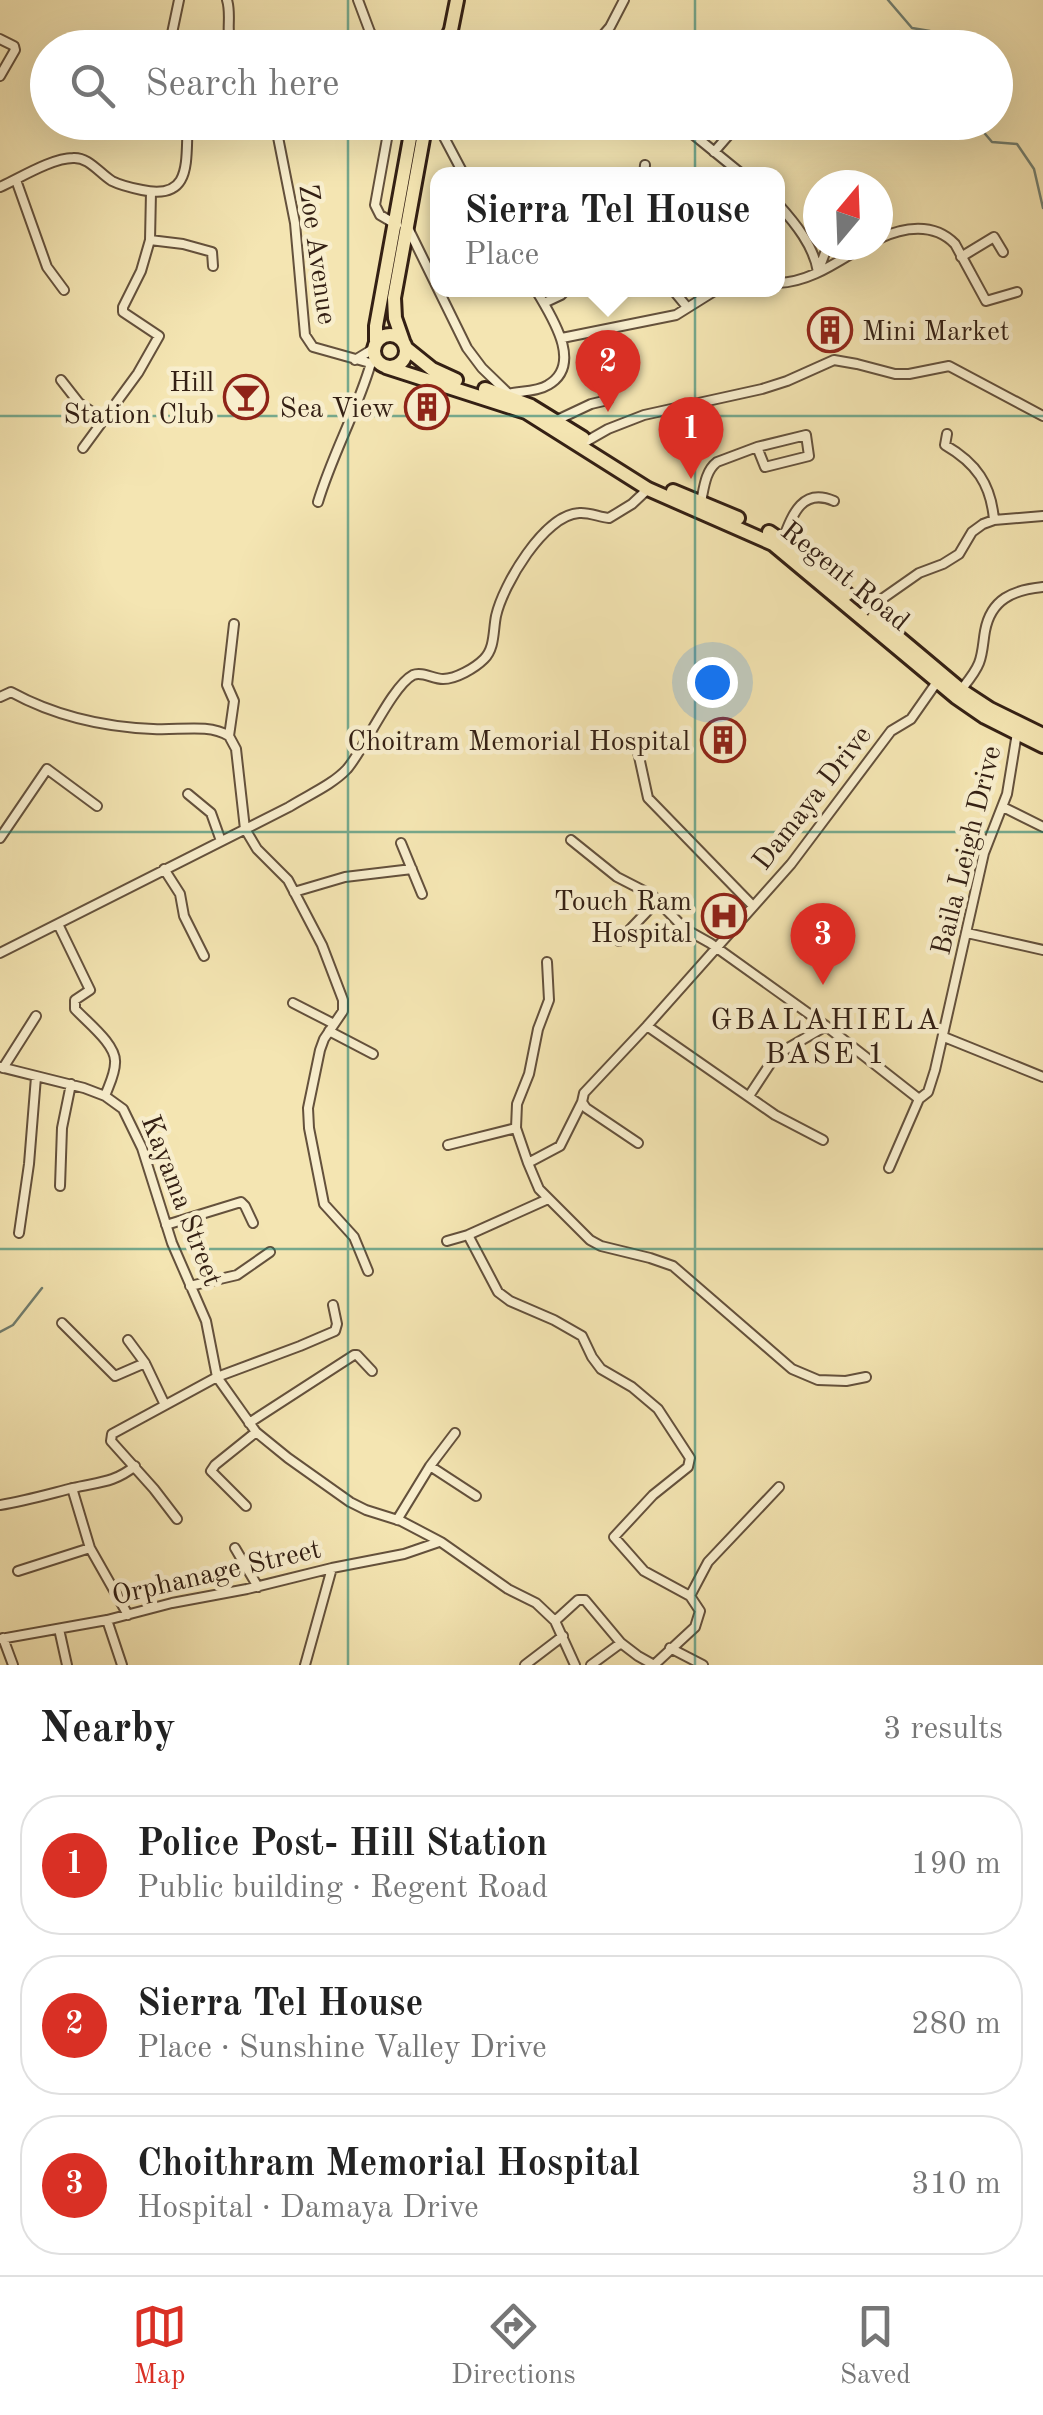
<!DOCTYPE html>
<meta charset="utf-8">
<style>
:root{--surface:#fff;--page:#f6f6f6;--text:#222;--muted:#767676;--line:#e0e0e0;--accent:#d93025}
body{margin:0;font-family:"Old Standard TT",serif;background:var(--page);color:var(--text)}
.compass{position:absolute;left:803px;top:170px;width:90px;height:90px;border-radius:50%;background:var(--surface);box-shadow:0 10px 40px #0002;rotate:19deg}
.you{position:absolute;left:712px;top:682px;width:35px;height:35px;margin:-25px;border:8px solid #fff;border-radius:50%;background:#1a73e8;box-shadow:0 0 0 15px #1a73e833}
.badge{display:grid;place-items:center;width:65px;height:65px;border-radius:50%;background:var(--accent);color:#fff;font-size:32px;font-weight:700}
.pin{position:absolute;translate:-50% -82px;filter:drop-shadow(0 2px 5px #0008)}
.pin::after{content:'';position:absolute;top:52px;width:35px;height:30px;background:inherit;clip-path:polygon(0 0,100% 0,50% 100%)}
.popup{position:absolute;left:430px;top:167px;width:355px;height:130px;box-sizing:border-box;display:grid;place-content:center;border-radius:20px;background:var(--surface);filter:drop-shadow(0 2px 8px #0005);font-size:32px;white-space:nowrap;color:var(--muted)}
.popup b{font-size:38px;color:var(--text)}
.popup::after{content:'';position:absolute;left:50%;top:100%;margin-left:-20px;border:20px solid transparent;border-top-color:var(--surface)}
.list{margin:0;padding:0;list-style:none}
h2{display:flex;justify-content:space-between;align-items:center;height:130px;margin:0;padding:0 40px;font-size:42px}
h2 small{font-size:32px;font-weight:400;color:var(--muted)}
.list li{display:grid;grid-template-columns:65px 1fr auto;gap:30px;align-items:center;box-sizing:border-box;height:140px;margin:0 20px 20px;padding:0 20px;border:2px solid var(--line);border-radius:40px}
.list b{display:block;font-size:38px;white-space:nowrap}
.list p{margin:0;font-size:32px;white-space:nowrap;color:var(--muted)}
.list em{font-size:32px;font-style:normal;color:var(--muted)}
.icon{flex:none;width:55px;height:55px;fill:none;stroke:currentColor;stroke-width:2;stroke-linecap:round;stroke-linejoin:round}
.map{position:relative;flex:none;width:1043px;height:1665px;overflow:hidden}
.search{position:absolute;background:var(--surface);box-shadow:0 10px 40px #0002;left:30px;right:30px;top:30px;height:110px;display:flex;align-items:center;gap:25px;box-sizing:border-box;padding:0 35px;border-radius:55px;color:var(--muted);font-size:38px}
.sheet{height:610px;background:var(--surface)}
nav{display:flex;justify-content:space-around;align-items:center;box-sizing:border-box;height:140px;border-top:2px solid var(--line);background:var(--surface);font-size:28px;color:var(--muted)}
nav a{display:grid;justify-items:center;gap:5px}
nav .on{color:var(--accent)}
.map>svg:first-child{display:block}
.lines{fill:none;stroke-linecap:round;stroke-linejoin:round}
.stream{stroke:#727f70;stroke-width:2.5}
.minor-casing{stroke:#64513c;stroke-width:12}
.primary-casing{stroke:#342014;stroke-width:18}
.minor{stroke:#f8eecd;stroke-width:8}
.primary{stroke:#f4e5b2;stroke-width:12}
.grid{fill:none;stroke:#0f766e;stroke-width:2.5;stroke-opacity:0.55}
.labels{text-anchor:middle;stroke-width:9;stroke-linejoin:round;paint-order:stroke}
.street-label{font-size:28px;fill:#342014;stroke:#f8eecd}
.poi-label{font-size:28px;fill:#342014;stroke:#f8eecd;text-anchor:end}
.neighbourhood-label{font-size:30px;letter-spacing:2.5px;fill:#342014;stroke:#f8eecd}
</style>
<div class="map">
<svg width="1043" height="1665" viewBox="0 0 1043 1665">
<rect width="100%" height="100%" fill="#f4e5b2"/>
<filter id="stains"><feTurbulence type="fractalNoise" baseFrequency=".002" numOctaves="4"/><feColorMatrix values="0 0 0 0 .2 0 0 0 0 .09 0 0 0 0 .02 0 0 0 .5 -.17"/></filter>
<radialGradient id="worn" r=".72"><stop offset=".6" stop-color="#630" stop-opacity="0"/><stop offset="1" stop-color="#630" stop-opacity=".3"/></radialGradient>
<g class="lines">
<path class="stream" d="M888,0L912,28L930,31L942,48
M975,122L992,142L1017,144L1034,169L1043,208
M0,1332L13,1325L42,1288"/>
<defs>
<path id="minor" d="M227,0C232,16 225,33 232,48
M358,0L370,32L380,48
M0,39L14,46L15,50L0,76
M173,48L171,38L179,0
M592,48L610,27L624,0
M275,122L295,223L305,335L313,347L370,363L378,361
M390,122L375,205L380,215L397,225
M436,122L464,175
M461,122L483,128L488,122
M684,127L743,175
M714,152L740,122
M644,175L645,165
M16,180L47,267L64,290
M0,187C20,178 52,158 73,158C89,157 99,173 112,181C122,186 132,188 142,190C194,201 185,159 188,122
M778,204C795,223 814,246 818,272
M409,230L467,348L482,368L509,394
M878,239C903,227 934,222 955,244L986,301L1017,292
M150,240L183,244L212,252L213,266
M961,257L994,237L1003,252
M819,269L828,245
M778,283C811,282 838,261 866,245
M673,290L687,307
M544,303L561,295L566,290
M562,338L676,315L716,290
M355,360L373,349
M61,380L79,403L103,420
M508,394C520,391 537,392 548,385C585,364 549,313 536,290
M557,420L591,404L608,400
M947,434L945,445C976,463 991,484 994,520
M587,441L608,429L644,415L762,389L787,381L834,360L857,364L895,374H909L949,366L1043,416
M83,448L138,373L159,336L123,312V307L141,271L150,240L151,192
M318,502C332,455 357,411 371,363
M700,506C704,491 704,472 717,462L757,447L806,435L809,456L765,467L757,447
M781,544C791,519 800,486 834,501
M859,615L919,573L943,564L959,554L972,532L983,524L994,520L1043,516
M961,690C968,681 975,673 979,663C983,653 983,642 985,631C991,599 1013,590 1043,587
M0,697L11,692C55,716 103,727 153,729C177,731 208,723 229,736L236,749L245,829L257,849L288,880L322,945L343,1000V1011L324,1039L320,1050L308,1108L309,1128L324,1204L354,1237L368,1271
M229,736L234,701L227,685L234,624
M638,752L648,798L753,906
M188,794L211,813L221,841
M1003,807L1043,827
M0,838L47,769L97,806
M571,840L617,877L652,895L685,929L710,943L826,1026L919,1099
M401,843L422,894
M164,869L180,894L184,916L204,956
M294,892L345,877L412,869
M58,924L90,990L75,1000V1009C87,1022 117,1045 115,1063C115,1074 109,1085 105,1096
M967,933L1043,950
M619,941L658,900
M0,953L289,807C308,795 332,785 347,769C365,748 392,686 413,675C422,671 433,679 443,679C456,679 475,668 484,659C495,648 493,631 496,616C503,585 544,515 579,513C589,512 599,517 609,518L632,504L648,489
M547,962L549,1000L538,1029L529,1074L517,1104L516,1128L528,1163L539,1189L590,1240L601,1246L650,1258L673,1266L792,1369L818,1380L846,1381L866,1377
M293,1003L334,1024
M647,1026L775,1115L823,1140
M329,1031L373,1054
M944,1037L1043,1077
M0,1067L84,1088L105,1096L123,1109L142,1148L172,1243L206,1321L217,1377L256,1432L288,1458L350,1502L366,1510L401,1521L441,1542L508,1589L536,1603L555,1621L575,1665
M3,1068L36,1016
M749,1096L776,1055L826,1026
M582,1102L586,1108L638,1143
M448,1145L516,1128
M528,1163L560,1146L582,1102L584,1093L647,1026L791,864L891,731L911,719L939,679
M889,1168L919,1099L928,1092L935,1070L984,853L1007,794L1017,733
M60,1186L62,1128L71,1084
M166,1225L241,1202L245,1206L253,1223
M19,1233L29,1164L36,1077
M468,1235L498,1292L510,1301L554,1320L582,1336L592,1357L601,1369L632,1387L658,1409L690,1458L688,1467L653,1495L614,1537L644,1571L690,1596L700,1611L695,1627L654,1665
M447,1241L468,1235L548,1199
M190,1286L237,1275L270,1252
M62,1323L115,1376L145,1363L165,1405
M128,1340L145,1363
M249,1423L354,1355H357L372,1371
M430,1466L476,1496
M72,1488L90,1548L128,1615
M0,1505C25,1501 49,1494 73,1488C98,1482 114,1483 135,1466
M246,1506L211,1471L215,1465L256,1432
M177,1519L154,1489L111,1441L112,1434L217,1377L300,1346L335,1331L337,1324L333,1305
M397,1520L430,1466L455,1433
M235,1548L258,1587
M18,1571L90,1548
M690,1596L708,1562L779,1487
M107,1620L122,1665
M555,1621L578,1600H585L621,1643
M59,1629L67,1665
M3,1638L13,1665
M0,1639L107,1620L172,1603L247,1589L332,1568L404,1554L439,1542
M670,1648L703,1665
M305,1665L332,1568
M525,1665L563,1636
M591,1665L621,1643L638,1656L654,1665"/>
<path id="primary" d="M443,48L451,30L457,0
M374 351a16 16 0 1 1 32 0a16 16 0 1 1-32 0Z
M376,341V326L413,122
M403,341L395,318L394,298L426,122
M406,348L432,369L456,380
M386,367L526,412L648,489L773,544L956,697L985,717L1043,746
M485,389L531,406L583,438
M673,491L738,518
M769,532L797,551L847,594
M874,617L961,690L990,709L1043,735"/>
</defs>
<use href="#minor" class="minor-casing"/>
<use href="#primary" class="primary-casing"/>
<use href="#minor" class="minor"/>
<use href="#primary" class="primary"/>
</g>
<path class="grid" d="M348,0V48M695,0V48M348,122V1665M695,122V1665M0,416H1043M0,832H1043M0,1249H1043"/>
<defs>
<symbol id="building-ring" viewBox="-11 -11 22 22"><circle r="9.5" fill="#f8eecd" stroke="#8f2418" stroke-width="1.5"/><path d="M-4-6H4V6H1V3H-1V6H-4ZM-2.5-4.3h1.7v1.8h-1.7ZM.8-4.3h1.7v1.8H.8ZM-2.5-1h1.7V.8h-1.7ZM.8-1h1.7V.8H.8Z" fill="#8f2418"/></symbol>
<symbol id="bar-ring" viewBox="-11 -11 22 22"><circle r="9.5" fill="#f8eecd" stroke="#8f2418" stroke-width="1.5"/><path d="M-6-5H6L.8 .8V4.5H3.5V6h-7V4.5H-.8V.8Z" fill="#8f2418"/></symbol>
<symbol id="hospital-ring" viewBox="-11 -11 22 22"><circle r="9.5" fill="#f8eecd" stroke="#8f2418" stroke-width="1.5"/><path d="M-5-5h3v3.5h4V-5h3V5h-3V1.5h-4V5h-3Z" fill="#8f2418"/></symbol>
</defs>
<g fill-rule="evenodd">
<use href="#building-ring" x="805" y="305" width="50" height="50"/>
<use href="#bar-ring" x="221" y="372" width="50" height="50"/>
<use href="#building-ring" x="402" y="382" width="50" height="50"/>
<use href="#building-ring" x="698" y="715" width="50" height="50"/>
<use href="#hospital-ring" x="699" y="891" width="50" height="50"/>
</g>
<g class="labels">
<g class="street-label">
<text transform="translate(319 254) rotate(82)" y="10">Zoe Avenue</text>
<text transform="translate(846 575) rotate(39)" y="10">Regent Road</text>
<text transform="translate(811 797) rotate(-52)" y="10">Damaya Drive</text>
<text transform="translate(965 850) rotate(-76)" y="10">Baila Leigh Drive</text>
<text transform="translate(183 1200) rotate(69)" y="10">Kayama Street</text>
<text transform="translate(216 1571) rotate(-13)" y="10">Orphanage Street</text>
</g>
<g class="poi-label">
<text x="862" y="340" text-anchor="start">Mini Market</text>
<text x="214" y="391">Hill<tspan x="214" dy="32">Station Club</tspan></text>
<text x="394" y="417">Sea View</text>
<text x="690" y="750">Choitram Memorial Hospital</text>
<text x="692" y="910">Touch Ram<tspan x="692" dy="32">Hospital</tspan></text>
</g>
<g class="neighbourhood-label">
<text x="826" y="1029">GBALAHIELA<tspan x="826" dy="34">BASE 1</tspan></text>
</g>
</g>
<rect width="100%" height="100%" filter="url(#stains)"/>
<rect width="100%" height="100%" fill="url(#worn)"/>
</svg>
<svg class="compass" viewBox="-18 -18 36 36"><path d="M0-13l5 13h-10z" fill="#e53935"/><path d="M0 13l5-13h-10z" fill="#767676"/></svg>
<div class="you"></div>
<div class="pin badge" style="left:691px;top:479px">1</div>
<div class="pin badge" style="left:608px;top:412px">2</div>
<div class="popup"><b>Sierra Tel House</b>Place</div>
<div class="pin badge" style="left:823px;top:985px">3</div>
<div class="search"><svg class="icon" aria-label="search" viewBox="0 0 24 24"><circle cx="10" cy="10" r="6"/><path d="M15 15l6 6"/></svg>Search here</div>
</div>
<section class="sheet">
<h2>Nearby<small>3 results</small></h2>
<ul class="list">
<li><span class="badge">1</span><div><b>Police Post- Hill Station</b><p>Public building · Regent Road</p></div><em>190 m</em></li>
<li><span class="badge">2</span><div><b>Sierra Tel House</b><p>Place · Sunshine Valley Drive</p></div><em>280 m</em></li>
<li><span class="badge">3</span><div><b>Choithram Memorial Hospital</b><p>Hospital · Damaya Drive</p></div><em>310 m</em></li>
</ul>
</section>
<nav>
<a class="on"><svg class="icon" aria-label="map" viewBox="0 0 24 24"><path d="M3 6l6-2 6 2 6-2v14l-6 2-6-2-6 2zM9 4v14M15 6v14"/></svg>Map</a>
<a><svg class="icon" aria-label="directions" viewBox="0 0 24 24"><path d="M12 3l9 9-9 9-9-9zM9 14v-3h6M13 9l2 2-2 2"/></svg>Directions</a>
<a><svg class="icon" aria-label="saved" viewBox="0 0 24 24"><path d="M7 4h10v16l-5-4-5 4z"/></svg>Saved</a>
</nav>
